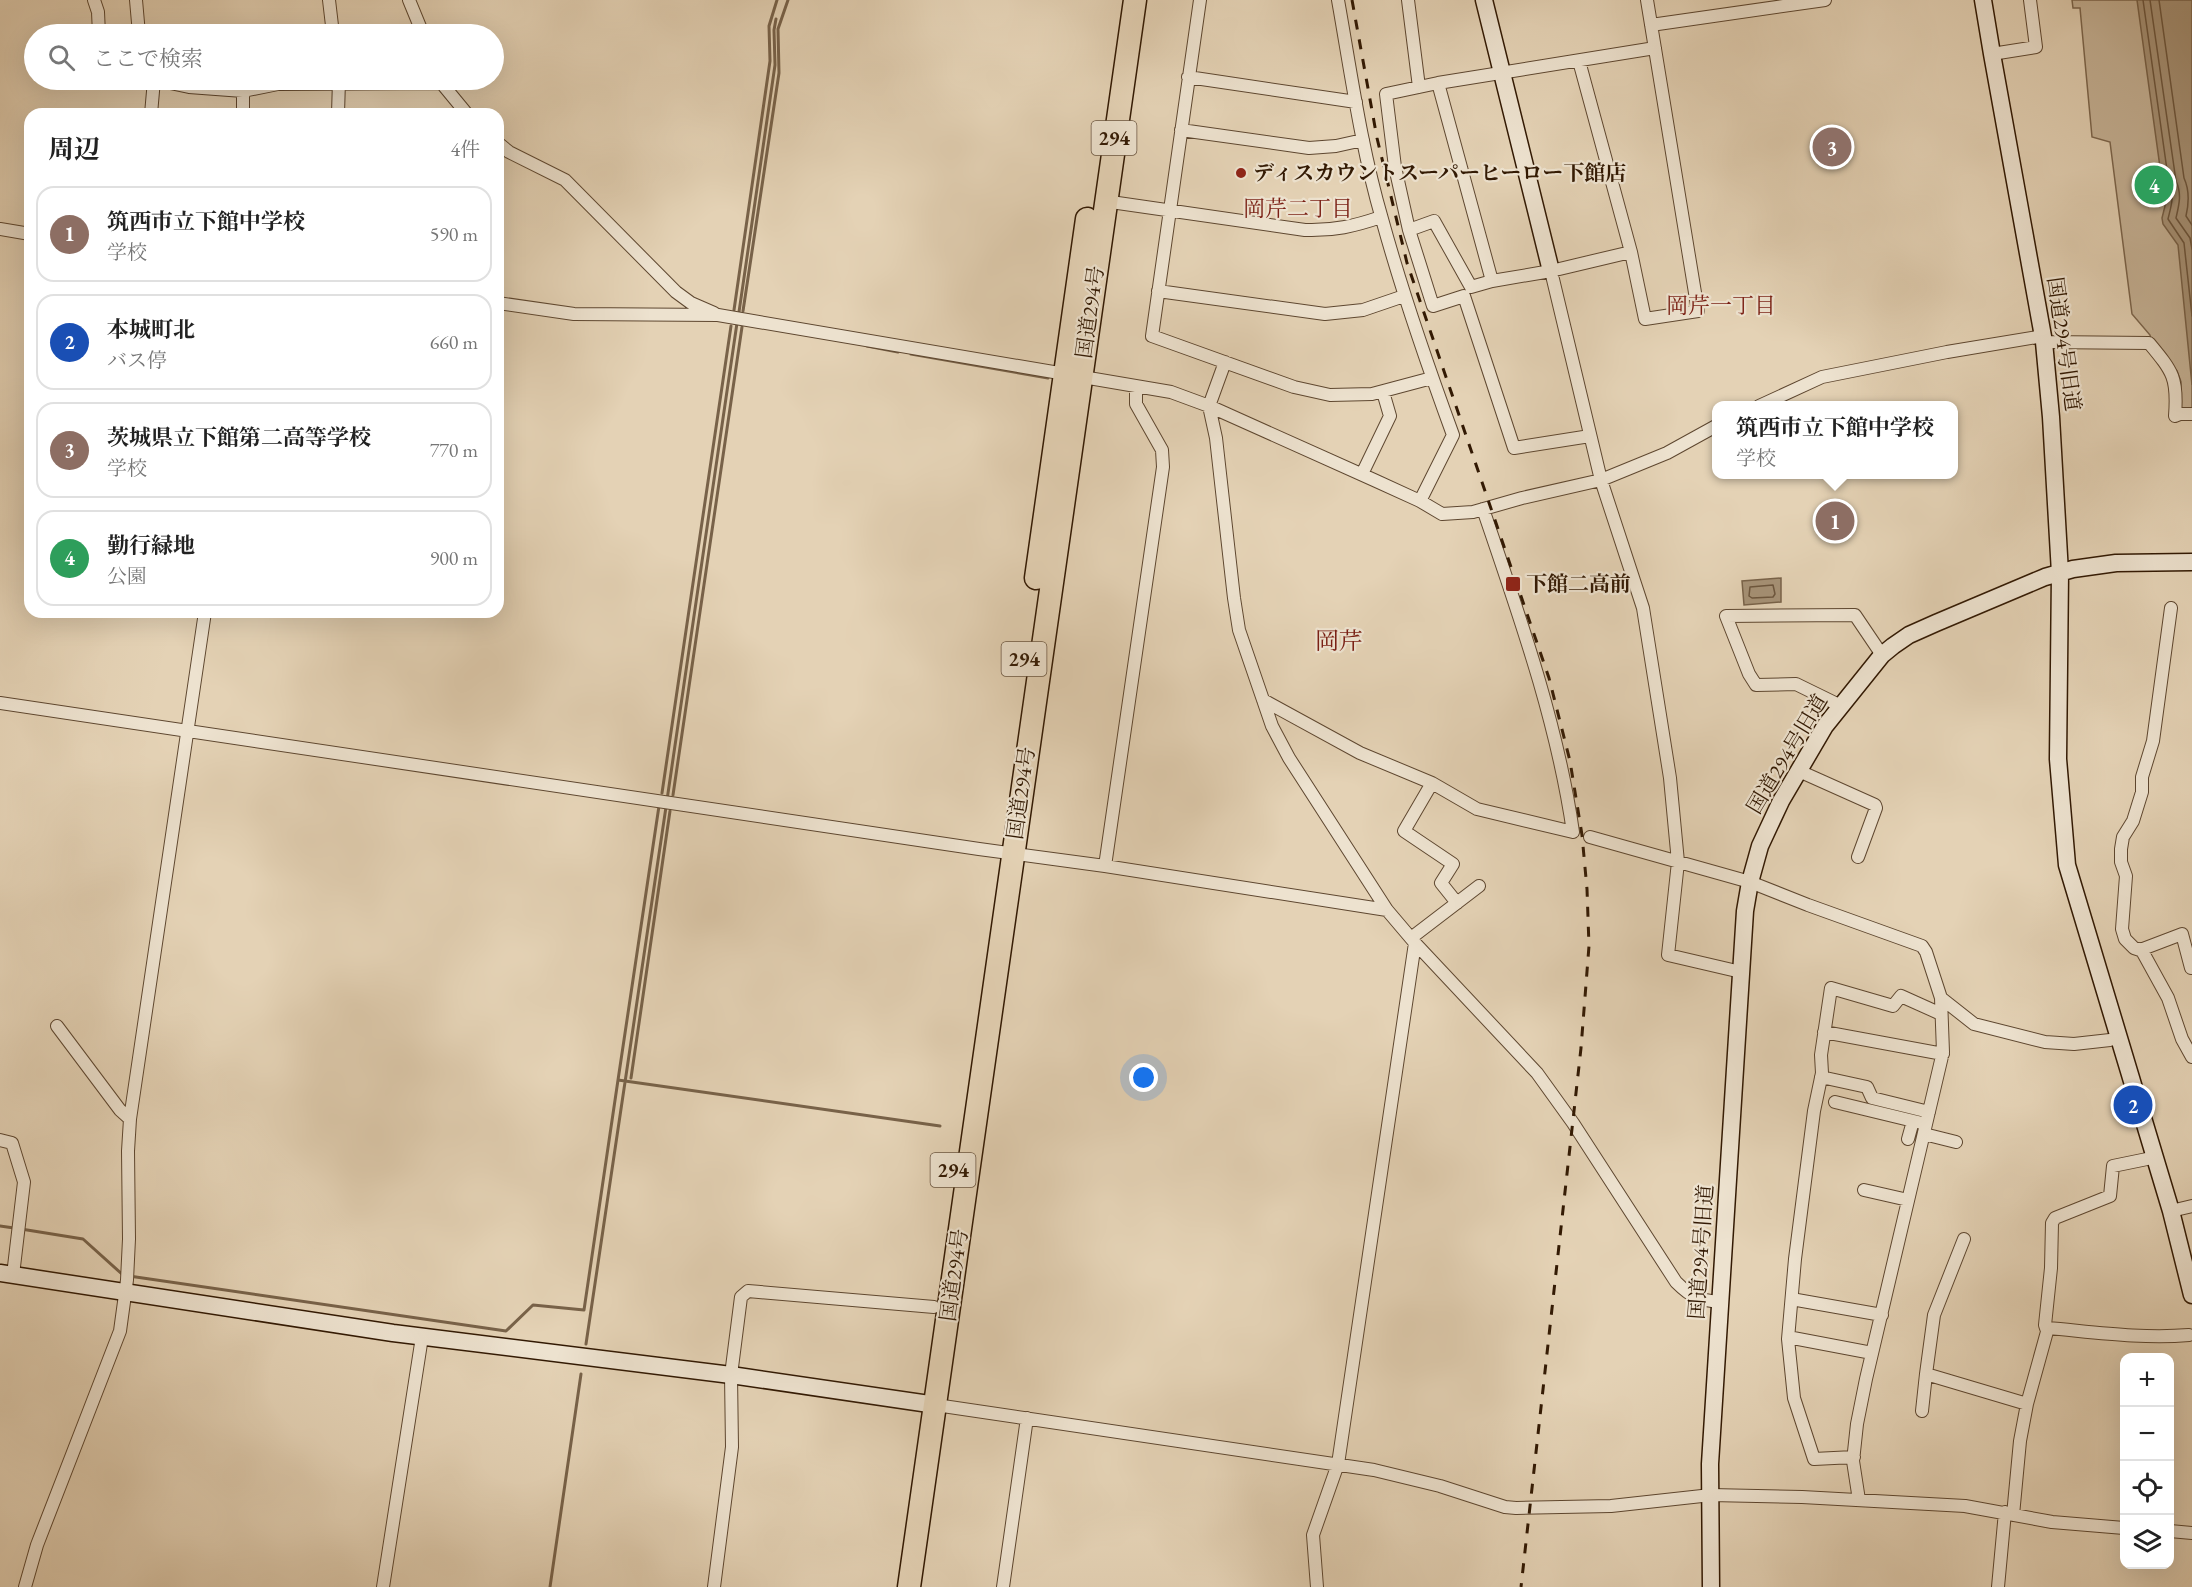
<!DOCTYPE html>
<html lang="ja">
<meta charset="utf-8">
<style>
:root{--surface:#fff;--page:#f2f2f2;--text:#222;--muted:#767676;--line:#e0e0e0;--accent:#db2777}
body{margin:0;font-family:"EB Garamond","Noto Serif JP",serif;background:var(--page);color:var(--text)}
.controls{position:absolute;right:18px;bottom:18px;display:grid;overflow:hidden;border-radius:12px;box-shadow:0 6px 24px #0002}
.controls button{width:54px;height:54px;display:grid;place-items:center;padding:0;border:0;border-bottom:2px solid var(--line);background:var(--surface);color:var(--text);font:30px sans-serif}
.you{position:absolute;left:1144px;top:1078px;width:21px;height:21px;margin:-15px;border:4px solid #fff;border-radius:50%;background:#1a73e8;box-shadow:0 0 0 9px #1a73e833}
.badge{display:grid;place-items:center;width:39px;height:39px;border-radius:50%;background:var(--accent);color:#fff;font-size:20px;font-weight:700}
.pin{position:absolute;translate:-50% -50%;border:3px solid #fff;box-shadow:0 2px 6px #0006}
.popup{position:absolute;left:1712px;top:401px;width:246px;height:78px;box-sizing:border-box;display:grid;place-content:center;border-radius:12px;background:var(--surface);filter:drop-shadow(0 2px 4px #0005);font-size:20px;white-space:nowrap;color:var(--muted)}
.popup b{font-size:22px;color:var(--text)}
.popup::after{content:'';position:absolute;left:50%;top:100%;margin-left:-12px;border:12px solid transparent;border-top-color:var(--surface)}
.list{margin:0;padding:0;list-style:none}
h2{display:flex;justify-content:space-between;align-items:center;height:78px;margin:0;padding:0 24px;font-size:26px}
h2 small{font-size:20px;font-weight:400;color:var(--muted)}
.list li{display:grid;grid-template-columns:39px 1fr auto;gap:18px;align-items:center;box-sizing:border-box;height:96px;margin:0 12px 12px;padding:0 12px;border:2px solid var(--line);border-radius:18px}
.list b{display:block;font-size:22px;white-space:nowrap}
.list p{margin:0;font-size:20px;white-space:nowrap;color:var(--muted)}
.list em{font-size:20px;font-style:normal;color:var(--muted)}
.icon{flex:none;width:33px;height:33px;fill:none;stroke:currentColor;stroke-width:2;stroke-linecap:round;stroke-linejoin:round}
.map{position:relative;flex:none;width:2192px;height:1587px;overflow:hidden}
.search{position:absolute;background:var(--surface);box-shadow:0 6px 24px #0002;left:24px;top:24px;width:480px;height:66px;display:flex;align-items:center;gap:15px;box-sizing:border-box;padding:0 21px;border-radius:33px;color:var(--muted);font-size:22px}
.panel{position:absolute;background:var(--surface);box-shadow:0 6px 24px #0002;left:24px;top:108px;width:480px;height:510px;border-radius:18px}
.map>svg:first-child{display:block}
.green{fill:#c6b397;stroke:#7c664d;stroke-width:1.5}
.water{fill:#a79378;stroke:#786249;stroke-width:1.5}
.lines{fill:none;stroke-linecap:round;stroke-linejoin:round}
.shore{stroke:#6c563e;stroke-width:1.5}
.stream{stroke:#786249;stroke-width:3}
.street-casing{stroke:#5e4730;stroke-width:14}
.secondary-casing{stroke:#321903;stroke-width:19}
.highway-casing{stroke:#321903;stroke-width:25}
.street{stroke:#ede2cf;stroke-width:12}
.secondary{stroke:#ede2cf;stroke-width:16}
.highway{stroke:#e4d2b5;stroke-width:22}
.rail{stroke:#321903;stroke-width:3;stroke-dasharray:10 10;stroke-linecap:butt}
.poi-dot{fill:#8f2418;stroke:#ede2cf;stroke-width:2}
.labels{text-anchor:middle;stroke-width:4.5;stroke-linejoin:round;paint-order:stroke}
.shield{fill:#ede2cf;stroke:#6a5540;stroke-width:1.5}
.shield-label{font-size:20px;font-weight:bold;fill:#321903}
.poi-label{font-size:21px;font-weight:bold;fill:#321903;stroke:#ede2cf;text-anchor:start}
.street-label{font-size:21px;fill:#321903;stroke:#ede2cf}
.neighbourhood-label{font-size:22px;fill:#7a1f14;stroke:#ede2cf}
.quarter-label{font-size:24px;fill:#7a1f14;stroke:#ede2cf}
</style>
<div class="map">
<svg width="2192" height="1587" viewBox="0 0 2192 1587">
<rect width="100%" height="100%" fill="#e4d2b5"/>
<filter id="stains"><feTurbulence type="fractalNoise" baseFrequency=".00333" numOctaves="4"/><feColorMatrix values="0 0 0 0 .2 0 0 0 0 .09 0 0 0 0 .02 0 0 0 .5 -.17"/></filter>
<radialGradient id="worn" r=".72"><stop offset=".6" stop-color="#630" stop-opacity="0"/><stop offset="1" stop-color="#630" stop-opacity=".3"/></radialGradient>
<path class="green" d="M2072,0H2192V410H2185L2181,407V382L2177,371L2152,343L2150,335L2132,314L2110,142L2092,137L2080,8H2073Z"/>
<path class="water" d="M2137,0H2192V385L2178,245L2163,224L2162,218L2166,202L2165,190L2163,189Z
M1781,578V602L1744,605L1742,581Z"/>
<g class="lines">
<path class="shore" d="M2143,0L2169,184C2175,196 2171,206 2168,219L2184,243L2192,316
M2150,0L2176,181C2182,194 2179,205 2176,218L2190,238L2192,249
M2159,0L2184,178C2190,191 2189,203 2186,216L2192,225
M1773,585L1775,594L1773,597L1752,598L1749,596L1750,587Z"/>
<path class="stream" d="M734,310L770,61L769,26L777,0
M743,311L779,73L778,29L788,0
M739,312L775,65L774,30L776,19
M867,346L898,352
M911,354L1048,378
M662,793L731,326
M673,795L742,327
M667,800L737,323
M631,1078L670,811
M618,1080L659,806
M0,1226L14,1228
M21,1229L83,1239L123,1275
M129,1276L506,1331L533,1305L584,1310L618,1080L940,1126
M586,1344L666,807
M550,1587L581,1374"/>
<defs>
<path id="street" d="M94,0L98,12L99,34
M136,0L139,34
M329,0L333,34
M409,0L423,34
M1200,0L1152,336L1294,387L1330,395L1372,394L1432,378
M1338,0C1351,73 1361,147 1382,219C1402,292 1427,364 1453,435L1420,501
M1408,0L1419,87
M1651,25L1825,0
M1992,54L2036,47L2030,0
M1579,61L1631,252
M1188,77L1356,102
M156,80L189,87L243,91L278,84L440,83
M439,80L467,114
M1438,83L1492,281L1551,271L1631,252L1645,319L1698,311L1647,0
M151,114L154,80
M243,114V91
M338,114L339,80
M1181,130L1309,148L1336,146L1363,140
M498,143L509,152L565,180L676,292L691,303L714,313
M1104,201L1305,230C1333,231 1355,226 1381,217
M0,229L30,234
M1409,230L1434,221L1471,287L1492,281
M1551,271L1601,480L1643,608L1670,778L1678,862L1668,955L1741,972
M1158,291L1325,314L1363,310L1404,296
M498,303L574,314L718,315L1171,392L1209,406L1374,480L1420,501L1442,514L1473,512L1522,498L1601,480L1667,453L1716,426
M2044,342L2149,343C2173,372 2178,378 2175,416L2180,414H2192
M1225,362L1209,406L1216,438L1234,598L1239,630L1272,726L1289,758L1387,910L1415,943L1537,1073L1573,1123L1676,1282C1692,1298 1699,1300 1720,1302
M1759,406L1822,377L1947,352L2043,336
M1590,436L1514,448L1464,296L1433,306L1409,230L1395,167L1386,94L1438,83L1655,48
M1362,474L1390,416L1383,392
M2171,608L2153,741L2142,777V792L2133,821L2123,837L2121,849V862L2126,876L2122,929L2125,939L2134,948L2140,950L2182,934L2191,968
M1263,700L1360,753L1432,783L1477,809L1573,832C1557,721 1519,615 1483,509
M0,703L979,849L1105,866L1387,910
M1841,706L1796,684L1756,685L1749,674L1726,616L1855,615L1882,655
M1799,771L1875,805L1876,808L1858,857
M1432,783L1404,831L1453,864L1441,883L1457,903
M1590,837L1750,882L1808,905L1922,946L1926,952L1941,998L1943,1052L1866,1379L1857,1424L1853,1461L1859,1500
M1105,866L1163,467L1162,450L1136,404V386
M1411,938L1479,886
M2141,949L2168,998L2182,1039L2192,1057
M1941,998L1974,1024L2045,1042L2074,1044L2110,1040
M57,1026L120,1110L130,1119
M1824,1032L1943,1054
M1821,1077L1867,1087L1872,1098L1929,1112
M1835,1102L1926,1124
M1924,1134L1956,1142
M1908,1139L1913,1121
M0,1140L12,1143L24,1182L13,1275
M1864,1190L1908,1200
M2171,1211L2192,1206
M1797,1300L1882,1315
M2047,1331L2045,1325L2051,1268L2052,1223L2055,1218L2110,1196L2113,1166L2147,1159
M1793,1338L1872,1353
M1926,1374L1934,1315L1964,1239
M936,1405L1374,1470L1440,1486L1505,1507L1516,1508L1611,1506L1711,1495L1802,1497L1965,1506L2052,1522L2124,1528
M1922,1411L1926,1374L2027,1404
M1854,1457L1814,1459L1794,1398L1788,1339L1795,1259L1814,1111L1822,1073L1821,1055L1831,988L1893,1006L1901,996L1941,1014
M2013,1515L2020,1441L2027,1404L2048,1328C2094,1332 2142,1339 2189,1335
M2170,1531L2192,1533
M25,1587L37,1545L120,1331L127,1280L129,1239L128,1151L130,1119L205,612
M383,1587L422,1337
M714,1587L732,1447L731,1375L741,1297L748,1291L934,1307
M1003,1587L1027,1418
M1317,1587L1313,1535L1338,1464L1415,943
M1998,1587L2005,1512"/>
<path id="secondary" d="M1484,0L1551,271
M1983,0L1992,54L2044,342L2051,417L2060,573L2058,759L2067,865L2171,1211L2192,1295
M0,1273L393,1333L731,1375L936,1405
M1711,1587L1710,1464L1745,911L1750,882L1760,846L1781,801L1825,726L1882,655L1893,646L1909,635L1936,623L2045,577L2073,569L2116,563L2192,562"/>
<path id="highway" d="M1036,578L1087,219
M909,1587L1135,0"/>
</defs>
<use href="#street" class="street-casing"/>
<use href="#secondary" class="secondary-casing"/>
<use href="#highway" class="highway-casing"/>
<use href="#street" class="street"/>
<use href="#secondary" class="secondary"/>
<use href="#highway" class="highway"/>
<path class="rail" d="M1352,0L1377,138L1407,263L1549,678L1570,761L1582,835L1587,889L1589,946L1581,1048L1521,1587"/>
</g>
<g class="poi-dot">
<circle cx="1241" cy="173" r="6"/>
<rect x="1505" y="576" width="16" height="16" rx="3"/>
</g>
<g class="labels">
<g class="shield">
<rect x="1091.5" y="121" width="45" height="34" rx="4.5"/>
<rect x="1001.5" y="642" width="45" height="34" rx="4.5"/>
<rect x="930.5" y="1153" width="45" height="34" rx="4.5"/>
</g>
<g class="shield-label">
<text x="1114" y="145">294</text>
<text x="1024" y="666">294</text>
<text x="953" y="1177">294</text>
</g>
<g class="poi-label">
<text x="1253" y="180">ディスカウントスーパーヒーロー下館店</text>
<text x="1526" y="591">下館二高前</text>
</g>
<g class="street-label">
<text transform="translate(1090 312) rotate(-82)" y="7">国道294号</text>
<text transform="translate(2064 344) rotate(82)" y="7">国道294号旧道</text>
<text transform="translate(1787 754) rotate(-59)" y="7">国道294号旧道</text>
<text transform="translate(1021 793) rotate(-82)" y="7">国道294号</text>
<text transform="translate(1701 1252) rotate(-86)" y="7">国道294号旧道</text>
<text transform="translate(954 1275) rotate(-82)" y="7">国道294号</text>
</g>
<g class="neighbourhood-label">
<text x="1298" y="216">岡芹二丁目</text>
<text x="1721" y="313">岡芹一丁目</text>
</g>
<g class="quarter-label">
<text x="1339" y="649">岡芹</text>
</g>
</g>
<rect width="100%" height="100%" filter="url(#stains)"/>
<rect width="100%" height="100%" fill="url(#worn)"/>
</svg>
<div class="controls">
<button>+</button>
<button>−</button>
<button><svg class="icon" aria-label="locate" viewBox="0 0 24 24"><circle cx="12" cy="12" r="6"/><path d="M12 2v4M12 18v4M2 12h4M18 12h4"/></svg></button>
<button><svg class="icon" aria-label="layers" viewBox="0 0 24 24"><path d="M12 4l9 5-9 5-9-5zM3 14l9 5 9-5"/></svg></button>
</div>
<div class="you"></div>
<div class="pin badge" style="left:1835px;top:521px;background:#8d6e63">1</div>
<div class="popup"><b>筑西市立下館中学校</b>学校</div>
<div class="pin badge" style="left:2133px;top:1105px;background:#1a4fb4">2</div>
<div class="pin badge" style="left:1832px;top:147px;background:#8d6e63">3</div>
<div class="pin badge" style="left:2154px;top:185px;background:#2e9e5b">4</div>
<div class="search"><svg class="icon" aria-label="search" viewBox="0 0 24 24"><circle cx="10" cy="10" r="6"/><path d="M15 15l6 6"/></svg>ここで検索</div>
<section class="panel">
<h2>周辺<small>4件</small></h2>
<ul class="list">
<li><span class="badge" style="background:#8d6e63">1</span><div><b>筑西市立下館中学校</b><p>学校</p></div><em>590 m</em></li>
<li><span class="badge" style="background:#1a4fb4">2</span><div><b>本城町北</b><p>バス停</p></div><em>660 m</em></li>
<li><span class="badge" style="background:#8d6e63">3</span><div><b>茨城県立下館第二高等学校</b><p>学校</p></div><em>770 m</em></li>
<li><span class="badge" style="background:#2e9e5b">4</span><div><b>勤行緑地</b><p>公園</p></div><em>900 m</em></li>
</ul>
</section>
</div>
